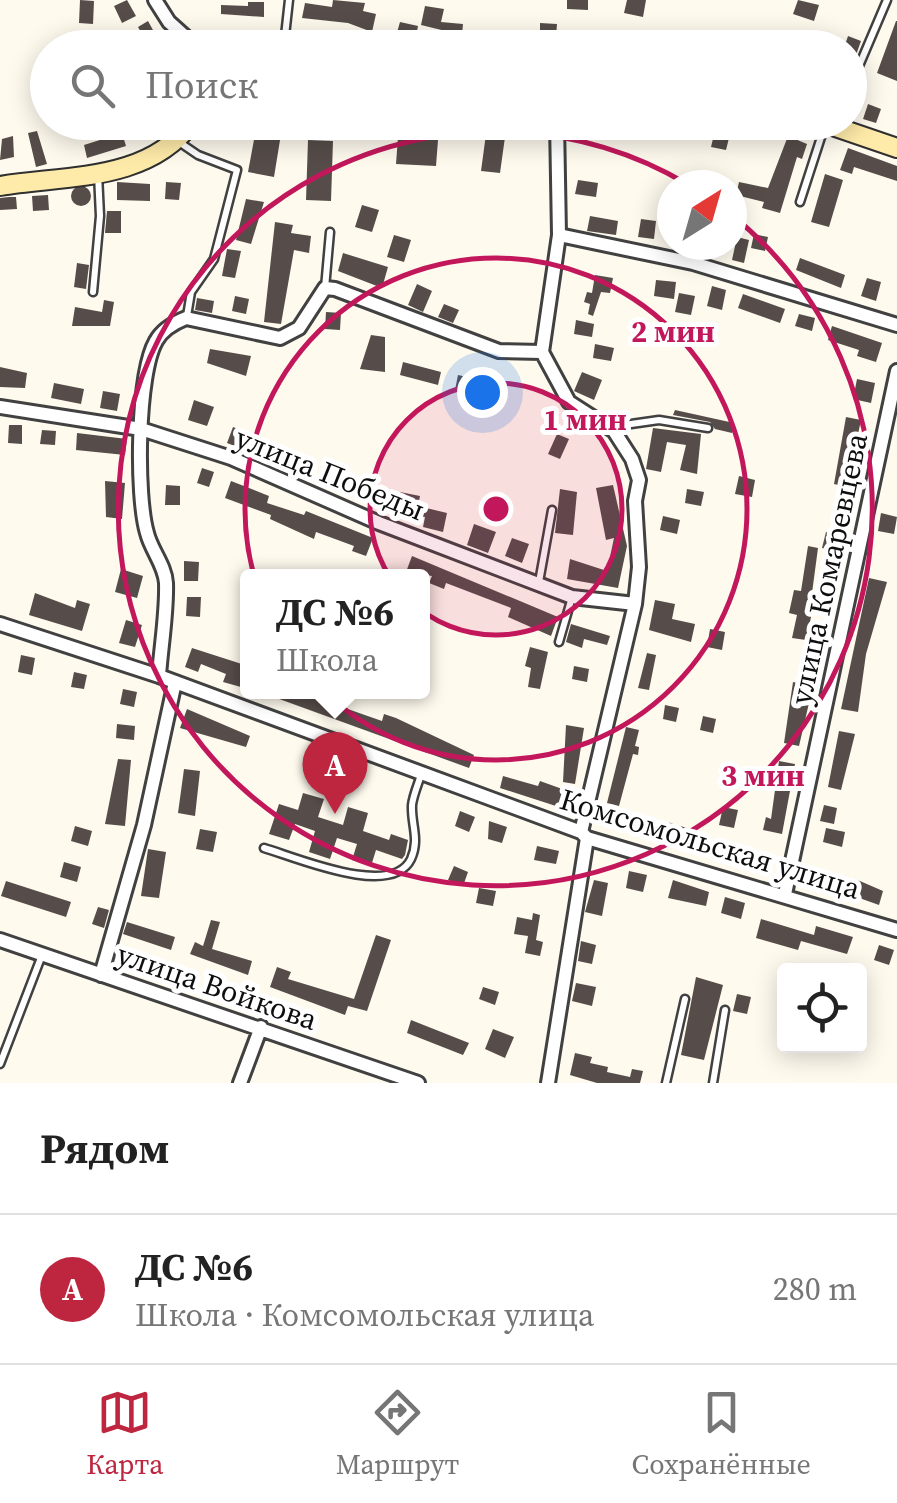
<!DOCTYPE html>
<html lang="ru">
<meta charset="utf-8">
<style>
:root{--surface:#fff;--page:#f6f6f6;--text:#222;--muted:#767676;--line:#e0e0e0;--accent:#be253f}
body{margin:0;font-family:"Source Serif 4",serif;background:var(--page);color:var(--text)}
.controls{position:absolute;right:30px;bottom:30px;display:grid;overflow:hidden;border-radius:10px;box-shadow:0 5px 25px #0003}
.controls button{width:90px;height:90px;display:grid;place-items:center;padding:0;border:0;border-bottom:2px solid var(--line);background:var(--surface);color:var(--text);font:50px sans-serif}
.compass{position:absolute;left:657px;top:170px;width:90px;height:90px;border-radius:50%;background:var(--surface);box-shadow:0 5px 25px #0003;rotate:37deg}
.you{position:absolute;left:482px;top:392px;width:35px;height:35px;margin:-25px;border:8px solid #fff;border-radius:50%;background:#1a73e8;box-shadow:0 0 0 15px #1a73e833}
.badge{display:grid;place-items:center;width:65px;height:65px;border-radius:50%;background:var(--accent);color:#fff;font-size:32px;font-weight:700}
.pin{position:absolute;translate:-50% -82px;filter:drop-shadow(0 2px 5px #0008)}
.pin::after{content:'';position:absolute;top:52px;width:35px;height:30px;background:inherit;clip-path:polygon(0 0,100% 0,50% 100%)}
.popup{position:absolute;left:240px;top:569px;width:190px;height:130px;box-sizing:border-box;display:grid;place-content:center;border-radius:10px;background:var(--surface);filter:drop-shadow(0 2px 8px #0005);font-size:32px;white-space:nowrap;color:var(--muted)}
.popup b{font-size:38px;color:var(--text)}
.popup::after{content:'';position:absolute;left:50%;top:100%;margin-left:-20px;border:20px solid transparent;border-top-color:var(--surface)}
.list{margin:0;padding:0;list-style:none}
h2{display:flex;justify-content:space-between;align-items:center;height:130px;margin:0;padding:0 40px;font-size:42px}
h2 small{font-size:32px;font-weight:400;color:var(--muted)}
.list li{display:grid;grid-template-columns:65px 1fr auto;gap:30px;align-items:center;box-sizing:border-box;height:150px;padding:0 40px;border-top:2px solid var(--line)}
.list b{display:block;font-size:38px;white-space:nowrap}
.list p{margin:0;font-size:32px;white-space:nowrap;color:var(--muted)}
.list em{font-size:32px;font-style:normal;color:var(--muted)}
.icon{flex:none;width:55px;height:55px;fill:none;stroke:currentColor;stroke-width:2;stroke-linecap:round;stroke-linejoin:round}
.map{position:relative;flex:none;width:897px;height:1083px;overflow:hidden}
.search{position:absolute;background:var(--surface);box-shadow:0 5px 25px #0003;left:30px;right:30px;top:30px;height:110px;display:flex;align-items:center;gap:25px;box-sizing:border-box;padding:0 35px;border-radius:55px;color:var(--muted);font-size:38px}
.sheet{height:280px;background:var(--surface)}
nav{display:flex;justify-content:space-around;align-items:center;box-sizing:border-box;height:140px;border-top:2px solid var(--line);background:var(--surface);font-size:28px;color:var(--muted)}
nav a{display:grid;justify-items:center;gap:5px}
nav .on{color:var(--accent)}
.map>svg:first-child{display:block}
.building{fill:#564d4a}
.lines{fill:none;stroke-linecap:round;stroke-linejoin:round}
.lane-casing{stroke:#414141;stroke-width:11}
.street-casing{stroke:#414141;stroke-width:18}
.secondary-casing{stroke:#303030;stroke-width:22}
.lane{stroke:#fff;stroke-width:6}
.street{stroke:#fff;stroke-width:12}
.secondary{stroke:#ffeba9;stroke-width:18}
.ring{fill:none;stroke:#c2185b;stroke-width:5}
.labels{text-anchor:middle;stroke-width:10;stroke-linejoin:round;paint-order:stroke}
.street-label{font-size:30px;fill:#0e0e0e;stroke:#fff}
.centre{fill:#c2185b;stroke:#fff;stroke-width:5}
.ring-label{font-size:30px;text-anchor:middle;font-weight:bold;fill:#c2185b;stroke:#fff;stroke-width:10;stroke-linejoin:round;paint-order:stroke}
</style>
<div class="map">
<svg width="897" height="1083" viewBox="0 0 897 1083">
<rect width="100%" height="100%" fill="#fffaee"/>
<path class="building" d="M80,0L94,1L93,24L79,23Z
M127,0L136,16L122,23L114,6Z
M333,0L365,3L363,11L376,14L372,32L348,23L302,18L305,3L332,7Z
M567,0H588V10L567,9Z
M627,0H646L643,17L624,13Z
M798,0L819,5L814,21L793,14Z
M248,2H264V17L221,14V5L248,6Z
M425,6L444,9L441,22L463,24L462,35L421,25Z
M148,21L159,41L149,47L138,27Z
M896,21H897V81L877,73Z
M400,22L418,26L415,41L396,36Z
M540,23L557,24L556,37L583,39L582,48H512L513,32L540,34Z
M848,36L861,41L856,55L844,48Z
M868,104L881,109L876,123L863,119Z
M639,122H657L655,136L638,134Z
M717,122H733L726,150L711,147Z
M256,129L281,134L274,177L248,172Z
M37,131L47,164L36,167L28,133Z
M122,133L126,146L87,158L84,145Z
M486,134L505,137L500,173L481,171Z
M13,136L14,157L0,160L2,139Z
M788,136L807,144L802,159L797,157L780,213L762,208L764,202L736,195L739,182L768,188Z
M398,137L438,140L436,166L396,164Z
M308,140L333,141L331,201L306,200Z
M848,148L897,166V181L854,167L852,174L840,170Z
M825,174L843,180L829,227L811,222Z
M578,180L598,183L596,197L575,194Z
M117,182L150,184V201L117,200Z
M166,182L181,183L179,200L165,199Z
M71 196a10 10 0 1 1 20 0a10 10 0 1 1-20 0Z
M48,195L49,210L33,211L32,196Z
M9,197H16L17,209L0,210V198Z
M246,199L264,202L251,244L236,240Z
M362,205L379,210L372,232L355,227Z
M107,211H121V233H105Z
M590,216L618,221L616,235L587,231Z
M641,219L656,221L654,239L638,237Z
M275,222L293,225L291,233L311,236L309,253L294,250L281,324L264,322Z
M754,234L768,237L765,251L751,248Z
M394,235L411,240L404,262L387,257Z
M737,237L749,240L744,263L732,260Z
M227,249L241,251L235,278L222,276Z
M343,253L388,267L382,288L338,271Z
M800,258L845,275L841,288L796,270Z
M77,263L89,265L86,289L74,287Z
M595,275L613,278L610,293L601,292L593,316L588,314L590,304L584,302L587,292L592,293Z
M867,278L881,282L876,301L861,296Z
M656,280L676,282L674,299L654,296Z
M417,284L432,291L423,312L408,305Z
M712,286L726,290L722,310L707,306Z
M679,293L695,296L691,315L675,312Z
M743,294L785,309L780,323L738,308Z
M235,296L249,299L246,314L232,311Z
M197,298L214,301L212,313L195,310Z
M104,300L114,302L110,326H72L75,307L102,312Z
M444,304L459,310L453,323L438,317Z
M326,312L341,313L340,330L325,329Z
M799,314L815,318L812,331L795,326Z
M576,320L594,324L592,337L574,334Z
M832,326L882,343L876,362L857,356L859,350L828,340Z
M371,335L385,337V372L360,369Z
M595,344L614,348L611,361L593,358Z
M210,349L251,356L246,376L207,363Z
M403,362L441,372L438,385L400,375Z
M0,367L27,373L25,388L0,387Z
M582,372L602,380L594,400L574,391Z
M458,375L472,378L469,393L455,390Z
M857,379L875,383L871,403L853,399Z
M54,383L84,389L81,404L51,398Z
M103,391L120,394L117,411L100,408Z
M194,400L214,407L207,426L188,420Z
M675,410L734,423L732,433L715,429L710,422L673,415Z
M846,417L861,420L847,487L834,484Z
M9,425H22V444L8,443Z
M233,427L251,434L245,450L227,443Z
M653,428L701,434L697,474L680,470L686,445L667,442L661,472L646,469Z
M42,430L56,431L55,445L40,444Z
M77,433L127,439L125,455L76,450Z
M557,434L569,439L560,459L548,454Z
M284,453L299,459L293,474L278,468Z
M202,468L214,472L209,487L197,483Z
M324,468L336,472L330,488L318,483Z
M360,476L379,481L375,500L355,495Z
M739,476L755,480L752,497L735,494Z
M105,481L125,483L122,519L106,517Z
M231,481L269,496L267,503L304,515L306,511L373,538L366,556L352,551L354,546L316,532L314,539L270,519L271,515L225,498Z
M166,485L180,486V505H165Z
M613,485L627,546L618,588L567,579L570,559L607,571L614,538L606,540L596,488Z
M560,489L577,492L573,535L555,533Z
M687,489L704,492L701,506L685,503Z
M400,492L420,496L418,506L447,513L443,532L423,527L425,517L396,510Z
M881,513L897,517L894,534L878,531Z
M663,516L680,520L677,534L660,530Z
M474,524L496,532L488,553L467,545Z
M826,532L838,534L835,551L822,548Z
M512,538L529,544L522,563L505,556Z
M808,546L818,548L812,593L816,594L806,640L792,638L797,615L789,613L794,590L801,591Z
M412,556L558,617L551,636L508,617L511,608L446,583L444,589L429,583L432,576L406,572Z
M184,561L199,562L198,581H184Z
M121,569L143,576L137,598L115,592Z
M869,578L887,582L866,654L858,712L841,709Z
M35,593L75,608L77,600L90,604L82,631L29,615Z
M187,597H201L200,617L186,616Z
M655,600L675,604L672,619L695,624L691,642L649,630Z
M126,620L142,625L135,647L119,643Z
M571,624L610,636L607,645L584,639L582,648L566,642Z
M710,629L725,632L722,650L707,647Z
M530,647L548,652L540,689L528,687L531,668L525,666Z
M192,648L248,666V689L223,682L226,674L201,664L198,672L185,667Z
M647,653L656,655L649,690L638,688Z
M21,655L35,658L32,675L18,672Z
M574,666L589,669L587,682L572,679Z
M74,672L87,675L84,689L71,687Z
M793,682L813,686L799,746L784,743Z
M123,689L137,692L134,707L120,704Z
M260,692L324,695L344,701L342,707L382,721L384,714L396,718L474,755L469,768Z
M665,705L679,708L676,722L663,719Z
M187,709L250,736L246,747L180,728Z
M703,716L716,719L713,733L700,730Z
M117,724L135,726L134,740L116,738Z
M566,725L584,728L575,784L563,782Z
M626,727L639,730L635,746L639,747L638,755L633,754L619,806L607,803Z
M839,731L855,734L841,790L828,787Z
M118,759L131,760L125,826L105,824Z
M779,761L795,764L782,834L763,830L766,817L771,819Z
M184,769L200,771L195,816L178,813Z
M503,776L538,786L540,781L565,790L559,807L500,788Z
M303,793L324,799L318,817L343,825L348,807L368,813L363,831L389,840L391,834L408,840L405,855L402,859L376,850L371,866L352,860L357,844L337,838L330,859L309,852L315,831L295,824L289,840L269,834L279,804L298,810Z
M824,805L837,808L834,824L820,821Z
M723,807L738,810L734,828L719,825Z
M460,811L475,817L469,832L455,826Z
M661,820L700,832L696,850L657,838Z
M489,821L507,827L502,843L488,839Z
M75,826L92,831L88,846L71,841Z
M826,828L845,832L842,847L823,842Z
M200,829L217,832L213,852L196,849Z
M537,846L559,851L556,864L534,860Z
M728,848L765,853L762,869L725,861Z
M148,849L166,852L159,898L141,896Z
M64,862L81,867L77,882L60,877Z
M454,866L468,872L463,886L448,880Z
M824,870L837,874L833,889L819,884Z
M629,871L647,875L643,892L626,888Z
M853,878L883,891L879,905L848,894Z
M594,880L608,883L602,916L585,912Z
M673,880L709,892L706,906L668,898Z
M6,881L71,902L66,917L1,896Z
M479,888L496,891L493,906L476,903Z
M725,897L745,903L741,919L721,913Z
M98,907L109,910L104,928L92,924Z
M533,913L540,915L536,940L543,942L540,956L525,953L528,936L514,934L517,917L532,920Z
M761,919L814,935L816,926L853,937L847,954L801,941L798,950L756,938Z
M211,920L220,922L212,949L252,961L248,975L190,954L195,942L203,946Z
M127,922L175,937L171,950L123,934Z
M376,935L391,940L367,1011L348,1006L345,1015L270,987L277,967L291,972L288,979L354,999Z
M581,941L596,945L592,964L578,961Z
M879,945L894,950L889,965L874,960Z
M696,977L723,985L704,1060L681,1055Z
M576,983L596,987L592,1006L572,1001Z
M483,987L499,992L495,1005L479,999Z
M737,994L751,997L747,1014L733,1011Z
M411,1020L469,1043L463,1055L407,1033Z
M493,1029L514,1037L505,1058L485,1049Z
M575,1053L592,1057L590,1063L608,1067L607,1072L630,1077L632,1069L643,1071L640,1083H597L570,1075Z"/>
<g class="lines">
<defs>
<path id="lane" d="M284,45L289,0
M850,87L887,0
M179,142L198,155L237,170L214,259L191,292L187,316
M800,202L825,125
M325,288L330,232
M93,292L100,216L98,174
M610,427L659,420L708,428
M539,582L552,510
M559,642L572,597
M264,848C295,857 392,899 411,859C420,839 411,825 412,805C413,796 418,784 421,775
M0,1064L42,955
M666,1083L685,999
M713,1083L725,1010"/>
<path id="street" d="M155,0L169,22L198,48
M559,235L693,263L897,325
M542,352L569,402L614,431L632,459L639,480L635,501L639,567L635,604L581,832
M542,352L559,235L557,122
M0,407L141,429L231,458L379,523L572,597L635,604
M0,624L159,676L581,832L587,838L897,930
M159,676C161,646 167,613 166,583C165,565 151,550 147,533C136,496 137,374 156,341C162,330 176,322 186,318L280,338L299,328L325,288L335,289L499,351L542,352
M785,894L897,371
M0,940L418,1083
M101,975L144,825L175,682
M240,1083L261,1027
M548,1083L587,838"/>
<path id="secondary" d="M276,48H296
M821,122L897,148
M0,186C67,175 148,182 192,122"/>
</defs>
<use href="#lane" class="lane-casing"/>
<use href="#street" class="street-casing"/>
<use href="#secondary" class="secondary-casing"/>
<use href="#lane" class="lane"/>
<use href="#street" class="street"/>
<use href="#secondary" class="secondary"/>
</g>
<circle cx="496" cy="509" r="126" fill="#c2185b" fill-opacity=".12"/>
<g class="ring">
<circle cx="496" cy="509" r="126"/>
<circle cx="496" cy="509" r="251"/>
<path d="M733 216A377 377 0 1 1 687 184"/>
</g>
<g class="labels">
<g class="street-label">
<text transform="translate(330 474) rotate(22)" y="10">улица Победы</text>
<text transform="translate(829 569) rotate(-78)" y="10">улица Комаревцева</text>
<text transform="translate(710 844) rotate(17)" y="10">Комсомольская улица</text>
<text transform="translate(217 987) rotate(19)" y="10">улица Войкова</text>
</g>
</g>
<circle cx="496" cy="509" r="15" class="centre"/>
<g class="ring-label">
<text x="673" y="342">2 мин</text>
<text x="585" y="430">1 мин</text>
<text x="763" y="786">3 мин</text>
</g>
</svg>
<div class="controls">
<button><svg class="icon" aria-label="locate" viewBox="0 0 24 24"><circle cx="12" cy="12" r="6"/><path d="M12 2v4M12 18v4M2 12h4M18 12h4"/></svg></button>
</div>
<svg class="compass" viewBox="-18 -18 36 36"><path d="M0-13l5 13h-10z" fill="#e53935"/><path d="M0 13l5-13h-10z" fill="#767676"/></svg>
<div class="you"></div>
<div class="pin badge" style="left:335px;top:814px">A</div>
<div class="popup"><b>ДС №6</b>Школа</div>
<div class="search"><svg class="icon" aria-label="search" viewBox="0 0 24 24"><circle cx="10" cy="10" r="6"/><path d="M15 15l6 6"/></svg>Поиск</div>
</div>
<section class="sheet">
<h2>Рядом<small></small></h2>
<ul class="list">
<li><span class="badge">A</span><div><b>ДС №6</b><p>Школа · Комсомольская улица</p></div><em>280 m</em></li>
</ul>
</section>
<nav>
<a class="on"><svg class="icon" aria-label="map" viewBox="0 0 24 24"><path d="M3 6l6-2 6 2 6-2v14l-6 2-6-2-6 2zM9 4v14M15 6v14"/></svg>Карта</a>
<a><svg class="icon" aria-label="directions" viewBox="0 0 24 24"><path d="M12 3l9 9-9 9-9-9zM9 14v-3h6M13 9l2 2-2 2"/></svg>Маршрут</a>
<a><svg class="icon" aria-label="saved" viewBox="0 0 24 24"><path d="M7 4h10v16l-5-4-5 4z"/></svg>Сохранённые</a>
</nav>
